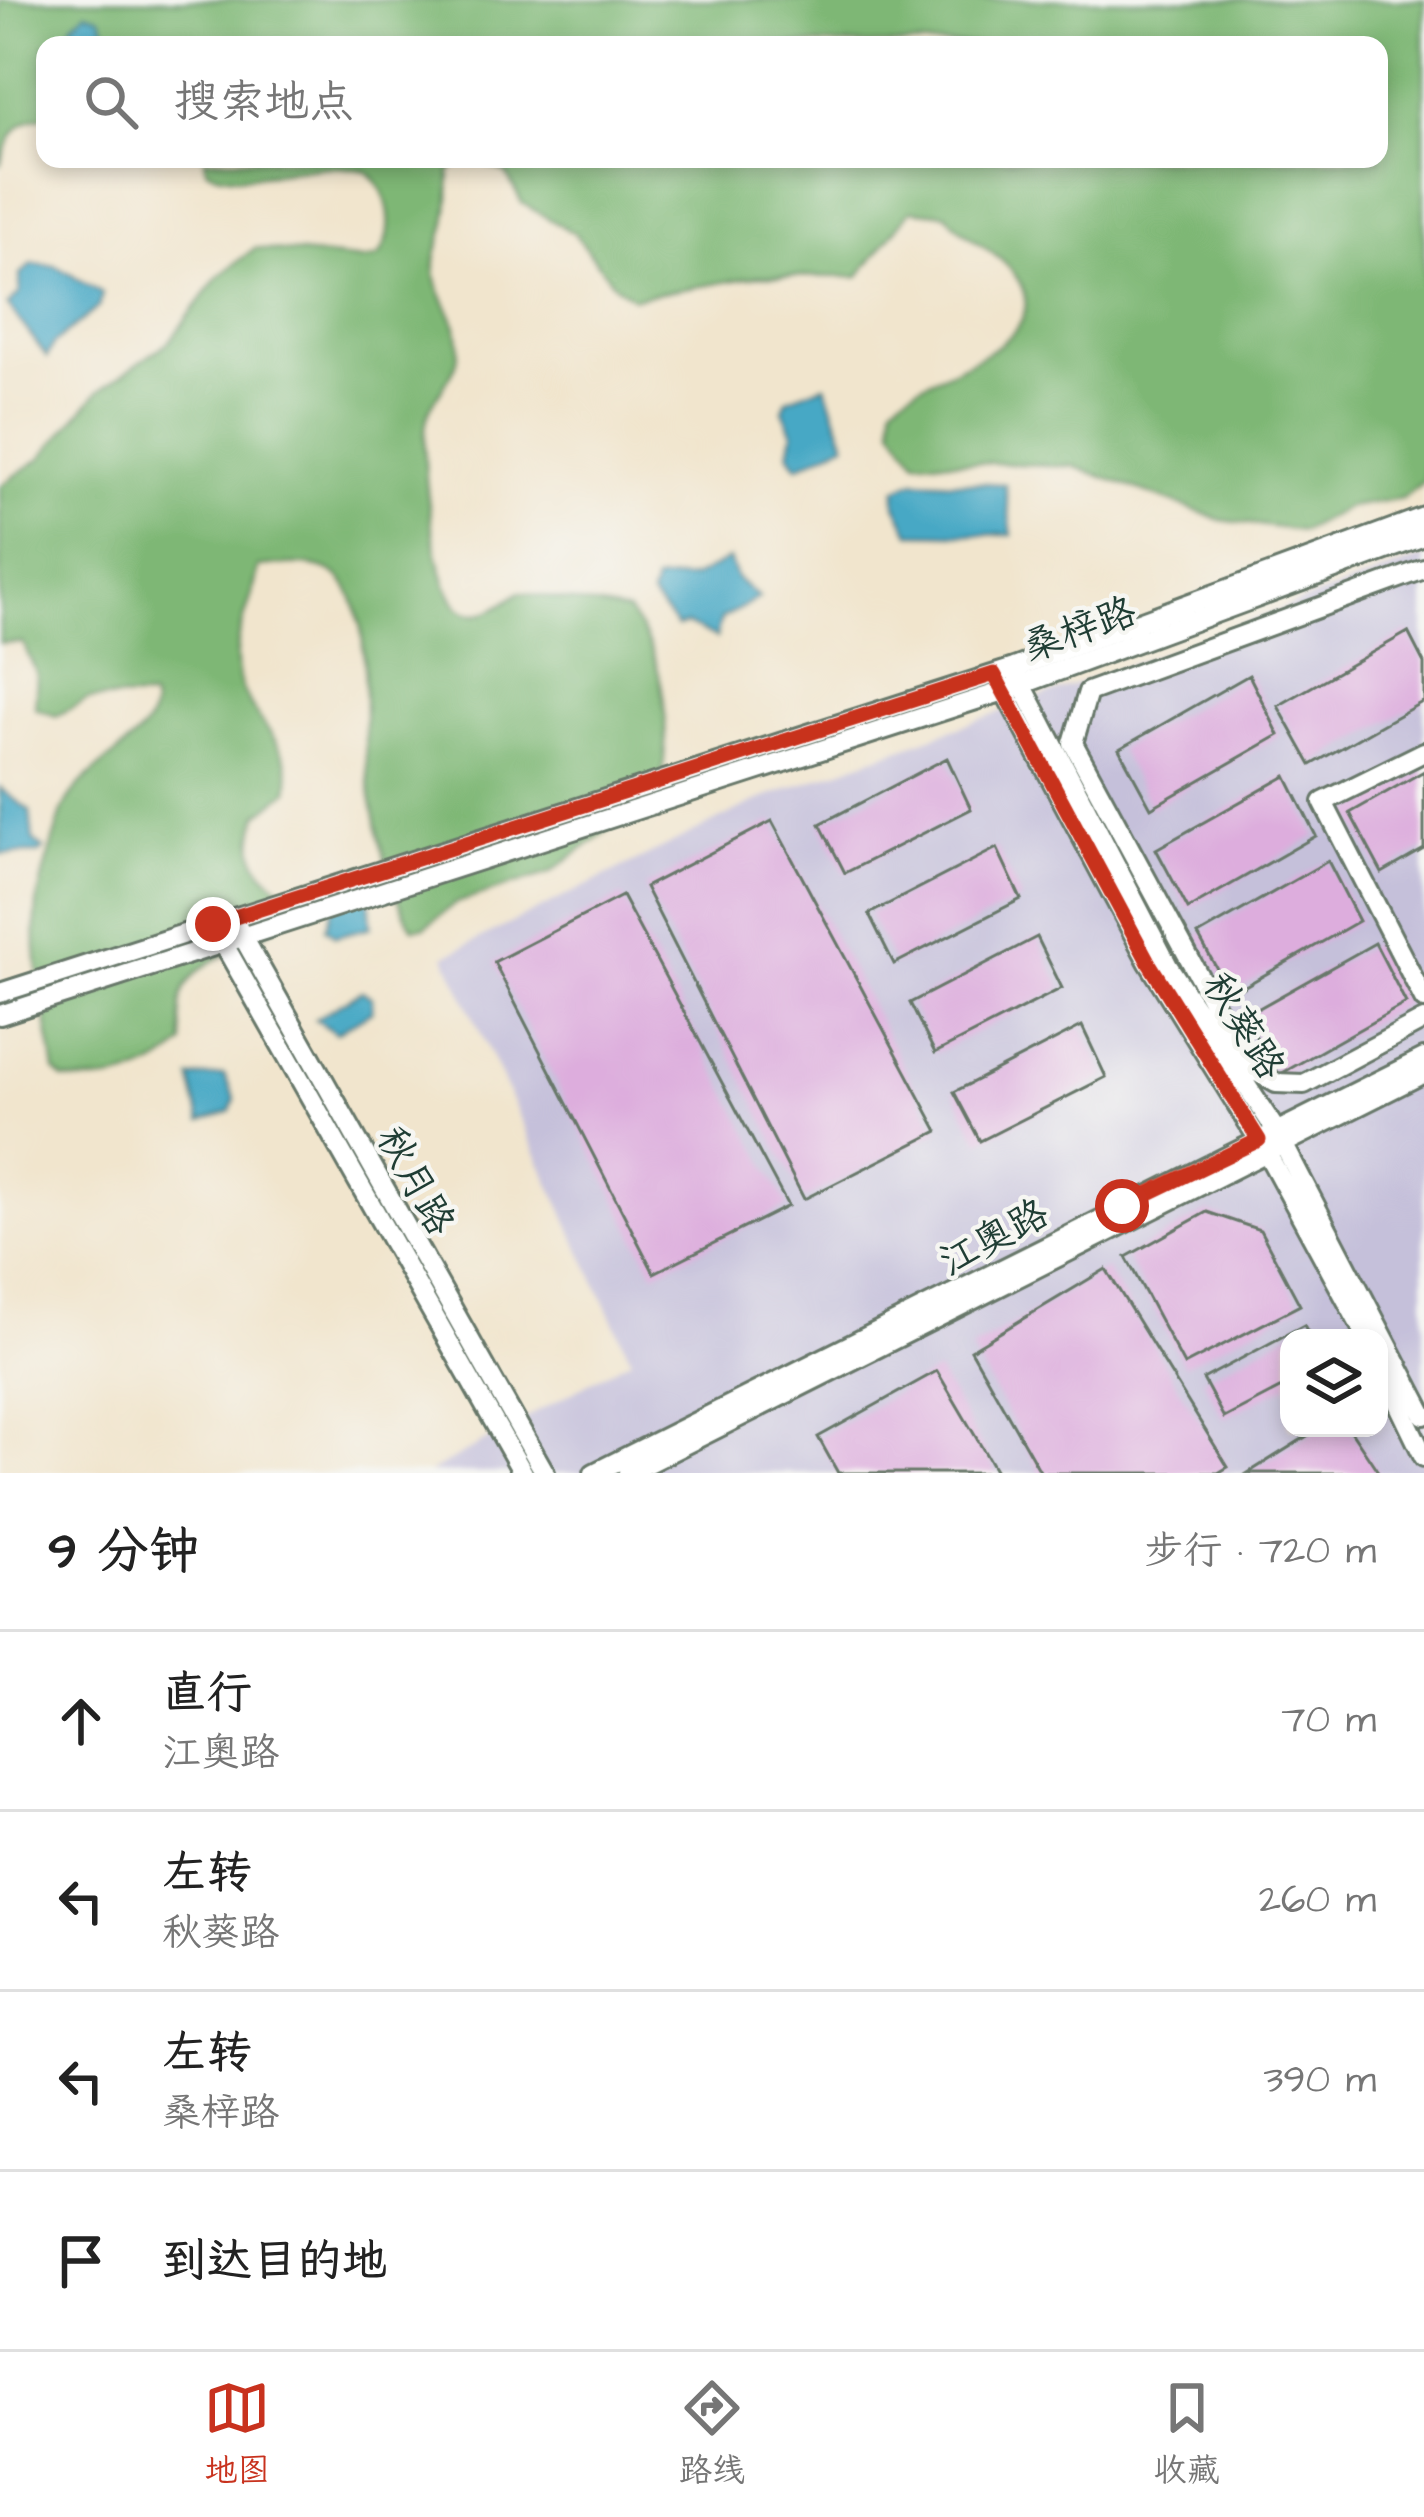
<!DOCTYPE html>
<html lang="zh">
<meta charset="utf-8">
<style>
:root{--surface:#fff;--page:#f2f2f2;--text:#222;--muted:#767676;--line:#e0e0e0;--accent:#c8321e}
body{margin:0;font-family:"Architects Daughter","LXGW WenKai TC",sans-serif;background:var(--page);color:var(--text)}
.controls{position:absolute;right:36px;bottom:36px;display:grid;overflow:hidden;border-radius:24px;box-shadow:0 6px 18px #0003}
.controls button{width:108px;height:108px;display:grid;place-items:center;padding:0;border:0;border-bottom:3px solid var(--line);background:var(--surface);color:var(--text);font:60px sans-serif}
.stop{position:absolute;width:36px;height:36px;margin:-27px;border:9px solid #c8321e;border-radius:50%;background:#fff}
.stop.end{background:#c8321e;border-color:#fff;box-shadow:0 3px 12px #0008}
.list{margin:0;padding:0;list-style:none}
h2{display:flex;justify-content:space-between;align-items:center;height:156px;margin:0;padding:0 48px;font-size:51px}
h2 small{font-size:39px;font-weight:400;color:var(--muted)}
.list li{display:grid;grid-template-columns:78px 1fr auto;gap:36px;align-items:center;box-sizing:border-box;height:180px;padding:0 48px;border-top:3px solid var(--line)}
.list b{display:block;font-size:45px;white-space:nowrap}
.list p{margin:0;font-size:39px;white-space:nowrap;color:var(--muted)}
.list em{font-size:39px;font-style:normal;color:var(--muted)}
.icon{flex:none;width:66px;height:66px;fill:none;stroke:currentColor;stroke-width:2;stroke-linecap:round;stroke-linejoin:round}
.map{position:relative;flex:none;width:1424px;height:1473px;overflow:hidden}
.search{position:absolute;background:var(--surface);box-shadow:0 6px 18px #0003;left:36px;right:36px;top:36px;height:132px;display:flex;align-items:center;gap:30px;box-sizing:border-box;padding:0 42px;border-radius:24px;color:var(--muted);font-size:45px}
.sheet{height:876px;background:var(--surface)}
nav{display:flex;justify-content:space-around;align-items:center;box-sizing:border-box;height:168px;border-top:3px solid var(--line);background:var(--surface);font-size:33px;color:var(--muted)}
nav a{display:grid;justify-items:center;gap:6px}
nav .on{color:var(--accent)}
.map>svg:first-child{display:block}
.industrial{fill:#c5c0da;fill-rule:evenodd}
.forest{fill:#7eb774;stroke:#4e7a54;stroke-width:3}
.water{fill:#46a8c5;stroke:#32727c;stroke-width:3}
.building{fill:#ddaddd}
.lines{fill:none;stroke-linecap:round;stroke-linejoin:round}
.minor-casing{stroke:#68786a;stroke-width:24}
.minor{stroke:#fff;stroke-width:18}
.route{stroke:#c8321e;stroke-width:15}
.labels{text-anchor:middle;stroke-width:9;stroke-linejoin:round;paint-order:stroke}
.street-label{font-size:39px;fill:#1f3d34;stroke:#f6f6f2}
</style>
<div class="map">
<svg width="1424" height="1473" viewBox="0 0 1424 1473">
<rect width="100%" height="100%" fill="#f6f6f2"/>
<filter id="ink" filterUnits="userSpaceOnUse"><feTurbulence type="fractalNoise" baseFrequency=".00833" numOctaves="2"/><feDisplacementMap in="SourceGraphic" scale="24" xChannelSelector="R" yChannelSelector="G"/><feConvolveMatrix kernelMatrix="1 2 1 2 8 2 1 2 1" color-interpolation-filters="sRGB"/></filter>
<filter id="wash" filterUnits="userSpaceOnUse"><feTurbulence type="fractalNoise" baseFrequency=".004" numOctaves="4" result="noise"/><feDisplacementMap in="SourceGraphic" scale="48" xChannelSelector="R" yChannelSelector="G"/><feGaussianBlur stdDeviation="2.7" result="paint"/><feColorMatrix in="noise" values="0 0 0 0 0 0 0 0 0 0 0 0 0 0 0 0 0 1.4 0 .05"/><feComposite in="paint" operator="in"/></filter>
<g filter="url(#wash)">
<rect width="100%" height="100%" fill="#f1e5cd"/>
<path class="industrial" d="M1424,557V1473H429L631,1359L445,956L761,799ZM1289,1338H1379V1428H1289Z"/>
<path class="forest" d="M0,0H1424V481L1402,498L1348,507L1302,531L1221,520L1073,466L916,460L893,427V404C925,370 1054,350 1020,283C1003,251 966,242 947,214L911,210L858,277L758,276L633,298L613,283L575,234L522,203L506,173L485,164H459L450,171C449,186 450,202 447,217C445,236 433,252 435,270C436,298 461,319 459,348C458,379 430,395 426,423C420,457 434,591 462,610C482,623 504,602 520,592L628,612C669,660 671,733 659,792L550,873L456,903L425,927L413,928C388,890 370,804 366,758C362,713 373,622 345,584C326,558 285,565 258,567C254,608 229,633 239,679C249,720 297,746 288,791L259,814C246,854 254,869 287,893V917C260,946 192,956 182,996C178,1010 183,1029 183,1044C153,1076 105,1086 63,1079L55,1071C47,1017 30,959 37,904C41,876 53,842 61,815C76,765 166,739 151,698L89,699L56,716L35,708L37,675L23,643H0V486L41,458L99,391L170,341L219,276L255,248L363,260L378,257C398,233 390,189 366,171C316,156 240,191 206,169L205,159H1379V45H45V117C15,118 8,141 0,166Z"/>
<path class="water" d="M86,12L100,17L111,45H77L72,25Z
M32,264L56,266L102,293L99,307L54,343L47,357L8,305L20,293V275Z
M825,385L846,443L798,466L789,454L793,433L783,410L787,399Z
M915,480L1005,484L1012,535L910,533L896,505V489Z
M729,559L736,578L759,598L721,619L716,638L686,624L677,627L651,596L655,581L693,578Z
M0,788L30,811L33,840L44,849L39,853L0,854Z
M352,884L369,895L371,927L335,936L326,928L340,887Z
M362,991L372,998V1011L336,1033L315,1019Z
M224,1075L235,1098L231,1111L201,1122L191,1078Z"/>
<g id="blocks">
<path class="building" d="M1408,632L1424,663V701L1311,765L1278,706Z
M1249,675L1279,735L1151,808L1119,749Z
M947,758L971,809L845,873L820,824Z
M1424,771V849L1382,873L1350,813Z
M1286,776L1316,836L1188,909L1156,849Z
M772,821L938,1131L804,1199L645,887Z
M997,848L1021,899L894,964L869,914Z
M1328,861L1359,921L1231,994L1198,935Z
M622,896L788,1206L654,1273L494,962Z
M1037,937L1062,988L935,1053L910,1003Z
M1375,943L1406,1003L1277,1076L1245,1016Z
M1082,1026L1106,1077L980,1141L954,1092Z
M1207,1212L1260,1230L1300,1305L1184,1365L1126,1257Z
M1106,1269L1228,1467L1218,1473H1041L971,1350Z
M1304,1325L1311,1338H1289V1384L1224,1418L1203,1379Z
M937,1371L997,1473H838L818,1437Z
M1320,1428H1349L1379,1473H1248Z"/>
</g>
</g>
<g filter="url(#ink)">
<use href="#blocks" fill-opacity="0" stroke="#68786a" stroke-width="3"/>
<g class="lines">
<defs>
<path id="minor" d="M1424,569L1088,692L1073,743L1248,1067L1276,1083L1304,1084L1424,1020
M1016,673L1168,966L1277,1132L1424,1415
M1000,683L1149,963L1267,1153L1367,1338
M1424,752L1323,802L1424,999
M238,928L545,1473
M218,934L523,1473
M0,993L1014,668L1424,517
M0,1015L1004,691L1424,536
M1379,1364L1424,1457
M594,1473L1424,1058
M628,1473L1424,1073"/>
</defs>
<use href="#minor" class="minor-casing"/>
<use href="#minor" class="minor"/>
</g>
</g>
<g class="lines" filter="url(#ink)">
<path class="route" d="M213,924L994,674L1149,963L1259,1140L1122,1206"/>
</g>
<g class="labels">
<g class="street-label">
<text transform="translate(1079 628) rotate(-20)" y="14">桑梓路</text>
<text transform="translate(1245 1025) rotate(58)" y="14">秋葵路</text>
<text transform="translate(417 1180) rotate(61)" y="14">秋月路</text>
<text transform="translate(993 1236) rotate(-28)" y="14">江奥路</text>
</g>
</g>
</svg>
<div class="controls">
<button><svg class="icon" aria-label="layers" viewBox="0 0 24 24"><path d="M12 4l9 5-9 5-9-5zM3 14l9 5 9-5"/></svg></button>
</div>
<div class="stop" style="left:1122px;top:1206px"></div>
<div class="stop end" style="left:213px;top:924px"></div>
<div class="search"><svg class="icon" aria-label="search" viewBox="0 0 24 24"><circle cx="10" cy="10" r="6"/><path d="M15 15l6 6"/></svg>搜索地点</div>
</div>
<section class="sheet">
<h2>9 分钟<small>步行 · 720 m</small></h2>
<ul class="list">
<li><svg class="icon" aria-label="ahead" viewBox="0 0 24 24"><path d="M12 20V5M6 11l6-6 6 6"/></svg><div><b>直行</b><p>江奥路</p></div><em>70 m</em></li>
<li><svg class="icon" aria-label="left" viewBox="0 0 24 24"><path d="M17 20v-9H6M10 6l-5 5 5 5"/></svg><div><b>左转</b><p>秋葵路</p></div><em>260 m</em></li>
<li><svg class="icon" aria-label="left" viewBox="0 0 24 24"><path d="M17 20v-9H6M10 6l-5 5 5 5"/></svg><div><b>左转</b><p>桑梓路</p></div><em>390 m</em></li>
<li><svg class="icon" aria-label="arrive" viewBox="0 0 24 24"><path d="M6 21V4h12l-3 4 3 4H6"/></svg><div><b>到达目的地</b></div></li>
</ul>
</section>
<nav>
<a class="on"><svg class="icon" aria-label="map" viewBox="0 0 24 24"><path d="M3 6l6-2 6 2 6-2v14l-6 2-6-2-6 2zM9 4v14M15 6v14"/></svg>地图</a>
<a><svg class="icon" aria-label="directions" viewBox="0 0 24 24"><path d="M12 3l9 9-9 9-9-9zM9 14v-3h6M13 9l2 2-2 2"/></svg>路线</a>
<a><svg class="icon" aria-label="saved" viewBox="0 0 24 24"><path d="M7 4h10v16l-5-4-5 4z"/></svg>收藏</a>
</nav>
